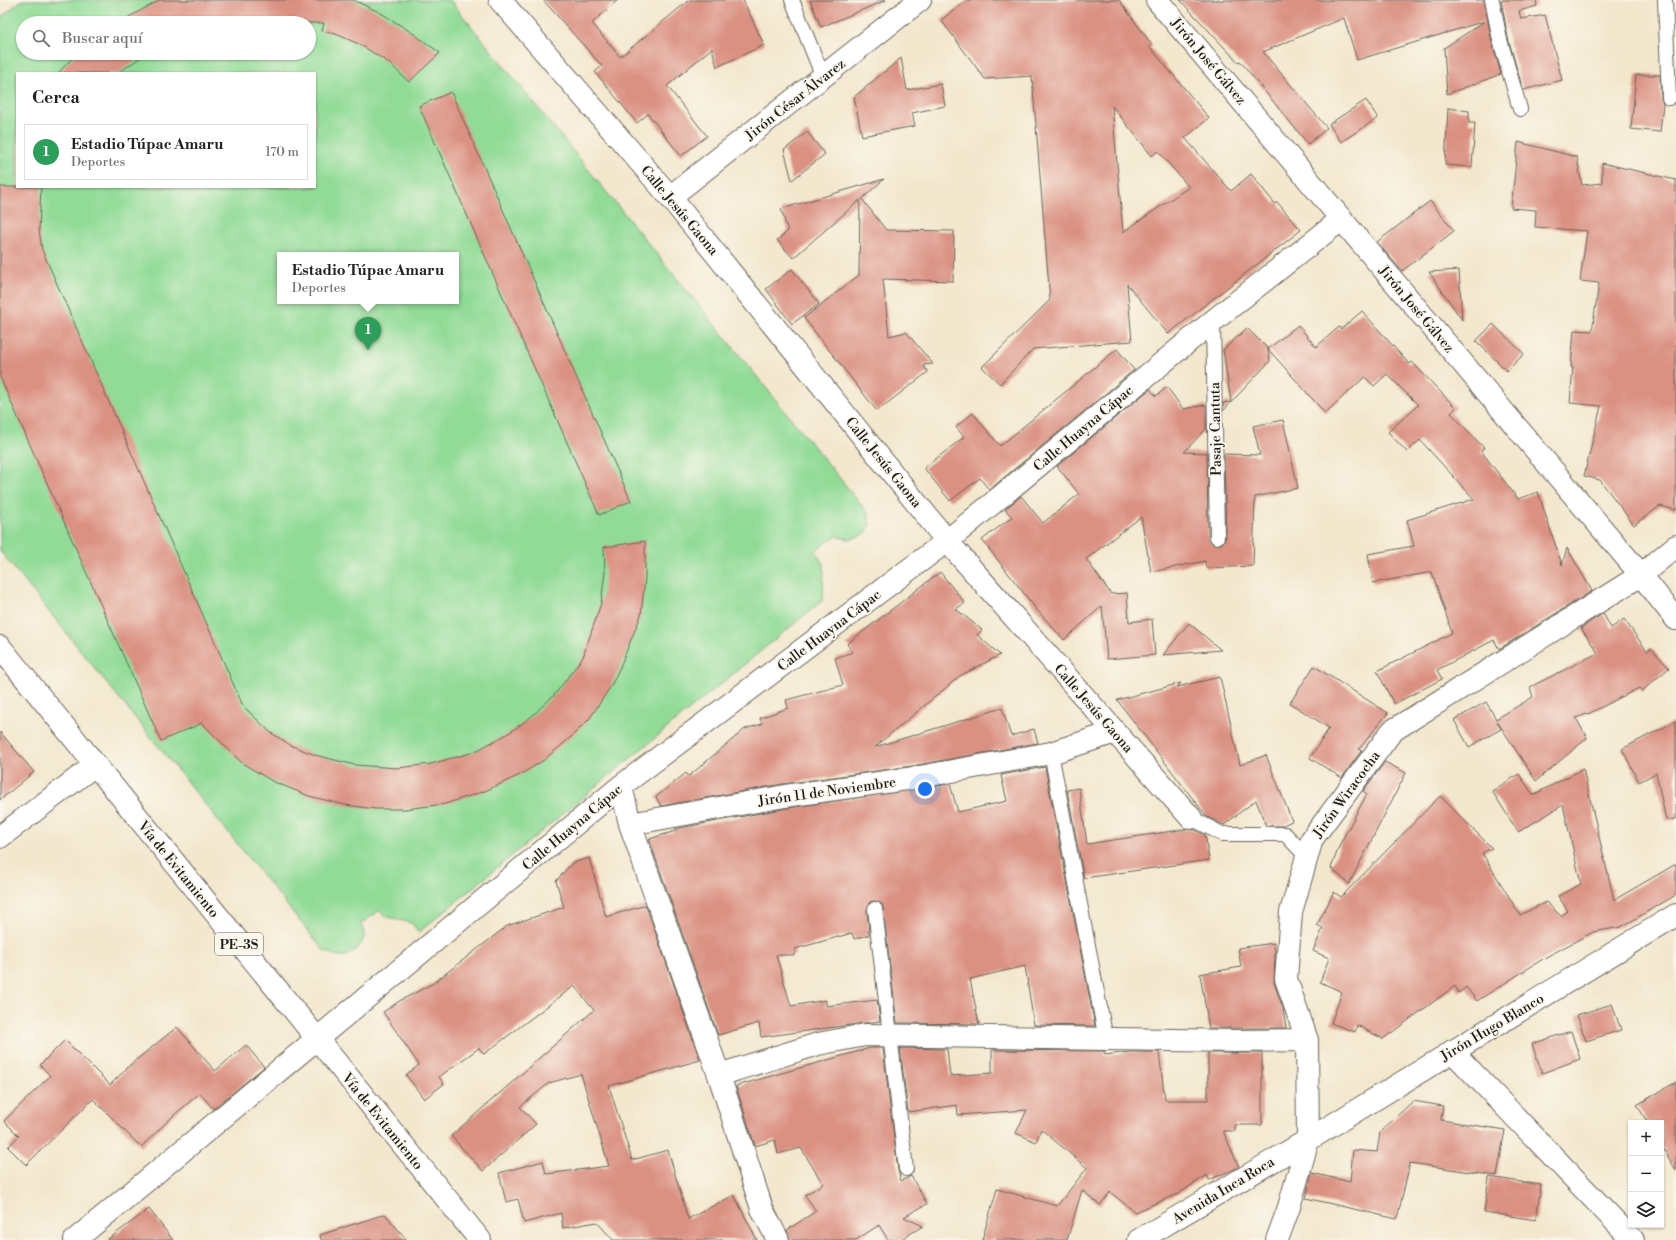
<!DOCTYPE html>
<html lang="es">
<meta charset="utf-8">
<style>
:root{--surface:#fff;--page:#f6f6f6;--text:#222;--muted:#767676;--line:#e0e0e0;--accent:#111827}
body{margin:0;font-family:"Libre Bodoni",serif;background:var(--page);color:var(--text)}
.controls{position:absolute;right:12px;bottom:12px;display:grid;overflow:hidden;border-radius:0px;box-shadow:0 1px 3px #0004}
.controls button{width:36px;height:36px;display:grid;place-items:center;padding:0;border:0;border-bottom:1px solid var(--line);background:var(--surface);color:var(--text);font:20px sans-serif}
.you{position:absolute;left:925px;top:789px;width:14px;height:14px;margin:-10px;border:3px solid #fff;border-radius:50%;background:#1a73e8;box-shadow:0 0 0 6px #1a73e833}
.badge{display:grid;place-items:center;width:26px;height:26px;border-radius:50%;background:var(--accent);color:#fff;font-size:13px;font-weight:700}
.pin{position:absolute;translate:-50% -33px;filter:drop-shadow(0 1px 2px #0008)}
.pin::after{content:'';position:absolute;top:21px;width:14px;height:12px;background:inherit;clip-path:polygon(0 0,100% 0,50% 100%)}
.popup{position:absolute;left:277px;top:252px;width:182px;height:52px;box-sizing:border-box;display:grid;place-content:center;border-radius:0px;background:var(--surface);filter:drop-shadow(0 1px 3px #0005);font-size:13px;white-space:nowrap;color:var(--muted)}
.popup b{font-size:15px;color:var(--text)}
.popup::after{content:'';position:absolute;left:50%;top:100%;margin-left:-8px;border:8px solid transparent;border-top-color:var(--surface)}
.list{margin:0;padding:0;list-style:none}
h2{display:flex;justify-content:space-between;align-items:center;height:52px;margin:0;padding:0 16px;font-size:17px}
h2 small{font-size:13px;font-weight:400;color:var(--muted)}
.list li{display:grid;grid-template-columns:26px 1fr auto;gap:12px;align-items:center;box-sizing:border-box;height:56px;margin:0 8px 8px;padding:0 8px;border:1px solid var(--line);border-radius:0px}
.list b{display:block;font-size:15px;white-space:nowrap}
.list p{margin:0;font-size:13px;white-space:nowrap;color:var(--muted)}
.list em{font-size:13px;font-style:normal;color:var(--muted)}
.icon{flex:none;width:22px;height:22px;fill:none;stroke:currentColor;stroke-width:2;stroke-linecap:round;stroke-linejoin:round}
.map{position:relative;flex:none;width:1676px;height:1240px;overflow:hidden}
.search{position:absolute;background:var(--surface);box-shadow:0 1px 3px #0004;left:16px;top:16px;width:300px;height:44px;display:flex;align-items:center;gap:10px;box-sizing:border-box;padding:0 14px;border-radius:22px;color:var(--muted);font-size:15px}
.panel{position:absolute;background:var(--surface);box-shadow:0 1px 3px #0004;left:16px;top:72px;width:300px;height:116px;border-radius:0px}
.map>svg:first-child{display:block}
.green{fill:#91db97;stroke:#567c5a;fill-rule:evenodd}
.building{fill:#da9182;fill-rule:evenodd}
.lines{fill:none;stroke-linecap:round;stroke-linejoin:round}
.service-casing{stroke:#67635a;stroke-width:16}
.minor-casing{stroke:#67635a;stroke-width:24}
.trunk-casing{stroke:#67635a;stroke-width:24}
.service{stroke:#fff;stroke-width:14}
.minor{stroke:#fff;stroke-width:22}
.trunk{stroke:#fff;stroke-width:22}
.labels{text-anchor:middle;stroke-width:3.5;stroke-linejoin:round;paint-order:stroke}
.shield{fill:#fbf7ec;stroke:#5f5e5a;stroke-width:1}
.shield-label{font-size:13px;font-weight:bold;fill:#1c1c1c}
.street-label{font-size:14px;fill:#1c1c1c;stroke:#fbf7ec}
</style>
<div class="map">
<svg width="1676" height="1240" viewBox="0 0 1676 1240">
<rect width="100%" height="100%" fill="#fbf7ec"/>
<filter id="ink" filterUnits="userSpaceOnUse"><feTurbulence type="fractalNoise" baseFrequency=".025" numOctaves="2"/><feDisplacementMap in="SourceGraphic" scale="8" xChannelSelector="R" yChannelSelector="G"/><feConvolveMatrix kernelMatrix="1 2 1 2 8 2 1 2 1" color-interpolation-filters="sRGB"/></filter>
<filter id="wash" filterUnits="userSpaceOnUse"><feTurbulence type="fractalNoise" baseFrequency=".012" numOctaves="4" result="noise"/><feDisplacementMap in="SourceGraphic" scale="16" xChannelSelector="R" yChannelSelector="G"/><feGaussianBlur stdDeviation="0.9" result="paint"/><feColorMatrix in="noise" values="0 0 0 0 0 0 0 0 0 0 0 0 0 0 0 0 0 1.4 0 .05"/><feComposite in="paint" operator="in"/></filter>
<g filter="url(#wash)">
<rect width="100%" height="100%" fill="#f3e7cd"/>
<path class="green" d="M22,0H450L868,513L870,524L866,533C853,539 849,541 836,536L815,551L824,565L823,600L419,932L411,923L384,916L380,910L361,924C362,927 364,931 364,934C365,942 355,953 346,956C339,958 331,953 324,951L0,551V18ZM23,23H309V53H23ZM17,73H315V187H17ZM280,255H456V301H280Z"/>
<g id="blocks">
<path class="building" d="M160,0H353L381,13L414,34L440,53L409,82L389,63L361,45L336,34L322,31L324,23H118Z
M543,0H618L592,23L620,57L689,0H743L764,45L717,67L712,48L667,86L707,136L681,156L648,114L637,123L595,72L602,66Z
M810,0H886L821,27Z
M968,0H1119L1152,45L1150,47L1209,118L1185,138L1231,191L1251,174L1275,204L1277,202L1301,230L1168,334L1127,284L1132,341L1033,349L1000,384L982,367L1050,300L1032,76L985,79L941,20ZM1112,106L1152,156L1158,151L1189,187L1123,232Z
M1180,0H1484L1492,42L1501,74L1447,94L1444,48L1485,21L1357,60L1344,18L1263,52L1327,128L1308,144L1240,61L1238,62Z
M1501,0H1536L1537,6L1519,11L1521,19L1545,15L1562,80L1523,90L1508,38Z
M77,53H147L118,73H58Z
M901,58L907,90L941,84L945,106L912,113L915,126L862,136L854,97Z
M1636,75H1660L1661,98L1663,104L1660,132L1631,129Z
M451,92L631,501L599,515L419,106Z
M1366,100L1378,118L1341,142L1329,124Z
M1448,108L1469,111V123H1475L1472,167L1445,165Z
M807,132L825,154L792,180L784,150Z
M1518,142L1577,157L1582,185L1602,183V163L1676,180V510L1660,506L1634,525L1600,480L1584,476L1601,406L1570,403L1573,367H1571L1574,330L1592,331L1599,283L1580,281L1587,231L1535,227L1536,210L1511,208Z
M884,179L862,199L886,230L954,231L953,281L883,279L889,336L906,332L933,364L923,365L928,372L877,411L804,318L859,275L860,200L793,258L777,240L788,231L781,209Z
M0,187H41L39,230L42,250L243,706L270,732L290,745L315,755L355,765L397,768L431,764L474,752L509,733L531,717L556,693L583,657L601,603L605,572L604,547L645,541V578L641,615L620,667L611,686L590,718L571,737L544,760L520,775L485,791L445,804L405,809H375L345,805L309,796L272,781L242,763L202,723L161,741L0,377Z
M1430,201L1454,231L1402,271L1377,242Z
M792,269L819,304L792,324L766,289Z
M1459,270L1462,320L1429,272Z
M1362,311L1409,364L1412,362L1456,408L1451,413L1484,448L1481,451L1518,499L1538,492L1562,565L1567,548L1592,591L1499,649L1494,640L1437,670L1442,679L1394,704L1377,671L1452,633L1432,572L1373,583L1368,554L1414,546L1407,520L1474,499L1420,440L1407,452L1388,432L1418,405L1387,374L1374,386L1365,377L1325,413L1268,349L1298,325L1316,347L1339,327L1341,329Z
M1493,324L1524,354L1507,371L1476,341Z
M1247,328L1268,349L1270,361L1223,411V403L1231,402L1223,350Z
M1117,349L1134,370L989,490L980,478L950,501L924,468L964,437L956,427L973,413L1000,446Z
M1167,387L1183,409L1206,405V429L1184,452L1207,453L1208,537L1213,544H1221L1224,541L1226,537L1224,454L1260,455L1253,426L1283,420L1298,488L1255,497L1253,566L1206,568L1205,561L1151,572L1141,517L1086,559L1111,594L1127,593L1129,622L1152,619L1155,655L1107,659L1102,606L1064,640L1037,610L982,540L1012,517L1005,509L1021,496L1043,523L1079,494L1057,466L1150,389L1156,396Z
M940,572L965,603L956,609L982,630L977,635L1000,655L960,676L875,747L1002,708L1011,736L1034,729L1038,743L912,766L783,784L661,806L656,797L686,773L689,776L745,729L762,724L760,718L788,708L786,700L843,685L835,658L853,652L847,644Z
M1603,613L1611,628L1624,619L1647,651L1651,648L1669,668L1642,691L1639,688L1590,713L1576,718L1587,738L1536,781L1497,721L1501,729L1469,747L1454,720L1486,702L1496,719L1533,697L1530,687L1598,653L1581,628Z
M1189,623L1221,650L1163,655Z
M1314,666L1388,713L1359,749L1362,750L1342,778L1310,758L1329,728L1290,703Z
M1220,677L1240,765L1266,755L1292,821L1281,826H1266L1256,800L1224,825L1207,817L1117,700L1181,683L1177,687Z
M1676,721V819L1666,820L1656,773L1639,782L1622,749Z
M0,732L34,772L0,800Z
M1385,762L1406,773L1349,884L1331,868L1340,844L1367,794L1363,791Z
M1045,767L1095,1026L1034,1025L1025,966L970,979L979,1024L897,1023L883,908L882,904L874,901L870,902L867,910L869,935L854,939L852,933L795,949V955H776L791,1006L826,1000V1006L877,1000L880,1021L761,1037L759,1023L718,1035L649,839L676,831L675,829L787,808L950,784L958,812L1007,801L1001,775Z
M1583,769L1614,900L1676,864V895L1621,927L1593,932L1546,957L1477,1001L1466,987L1459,993L1455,986L1383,1039L1357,1025L1355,1032L1331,1023L1342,992L1320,982L1329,958L1313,951L1323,928L1317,925L1334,892L1341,897L1440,796L1492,848L1482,853L1520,915L1546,902L1561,916L1568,911L1558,896L1581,884L1563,805L1518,832L1492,791L1519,774L1533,795Z
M1079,788L1087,844L1186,829L1195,830L1205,835L1209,860L1084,878L1067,790Z
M589,858L606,917L646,905L700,1060L609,1086L632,1160L668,1150L688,1219L734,1195L757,1240H613L597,1222L563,1228L561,1213L524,1223L518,1199L506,1202L499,1173L543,1161L546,1174L609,1166L581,1074L549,1083L520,1107L536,1124L483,1171L451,1136L594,1010L574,986L484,1054L479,1048L439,1077L444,1084L424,1099L406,1075L419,1065L383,1012L401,1000L432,984L507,926L564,907L556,881L572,863Z
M1274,943L1275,954L1274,983L1283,1008L1286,1028H1209L1200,974L1241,967L1238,948Z
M1612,1004L1621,1030L1586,1041L1577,1015Z
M177,1027L215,1071L246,1045L264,1067L213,1109L200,1093L173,1116L141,1147L93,1099L26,1165L8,1147L19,1136L4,1121L50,1076L40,1065L65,1040L110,1085L130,1065Z
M1571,1031L1580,1059L1542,1073L1532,1044Z
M870,1048H883L898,1170L901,1181L911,1176L927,1204L904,1217L923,1226L900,1240H888L879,1225L856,1240H790L787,1230L816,1211L805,1195L823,1184L801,1148L778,1154L775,1140L755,1146L736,1086Z
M900,1048L947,1049L950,1076L992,1073V1050L1104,1051L1105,1055L1129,1052H1159L1165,1100H1208V1053H1262V1125H1235V1131H1223L1239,1167L1209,1180L1207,1175L1178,1194L1135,1212L1110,1192L1100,1205L1082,1190L1067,1240H982L997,1189L1057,1206L1087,1168L1041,1129L1036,1142L1016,1133L1027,1110L958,1115L957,1105L908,1112Z
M1676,1082V1170L1661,1145V1123H1648L1637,1105Z
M1413,1101L1443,1106L1441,1120L1505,1130L1497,1176L1410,1163L1397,1219L1306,1198L1312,1173L1350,1182L1353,1150L1377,1152L1380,1132Z
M1489,1177L1541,1185L1536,1220L1484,1212Z
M149,1209L173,1240H107Z
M385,1214L407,1240H321L320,1235Z"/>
</g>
</g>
<g filter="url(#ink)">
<use href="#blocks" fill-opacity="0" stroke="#67635a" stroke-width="1"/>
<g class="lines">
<defs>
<path id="service" d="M792,0L823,77
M1492,0L1500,40L1520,109
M1665,0L1669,98
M1213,321L1217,537
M1051,753L1106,1039
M1191,818L1222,834H1285L1307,857
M875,909L906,1169"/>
<path id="minor" d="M500,0L670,197L947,541L1191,818
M1157,0L1641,575L1676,619
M670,197L920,0
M621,786L630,824L719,1075L762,1209L778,1240
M630,824L785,796L914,778L1051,753L1115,732
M0,837L95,765
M1452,1051L1633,1240
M719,1075L818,1044L865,1035L1234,1041L1307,1040
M75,1240L621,786L947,541L1213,321L1342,219
M1139,1240L1308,1140L1676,915
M1277,1240L1289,1207L1308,1140L1307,1040L1286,979L1291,912L1312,839L1392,731L1641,575L1676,546"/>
<path id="trunk" d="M0,647L480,1240"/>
</defs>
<use href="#service" class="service-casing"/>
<use href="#minor" class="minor-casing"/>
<use href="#trunk" class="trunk-casing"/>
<use href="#service" class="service"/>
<use href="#minor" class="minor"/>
<use href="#trunk" class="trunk"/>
</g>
</g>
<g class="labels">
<rect class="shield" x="215" y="933" width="48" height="22" rx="3"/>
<g class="shield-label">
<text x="239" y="949">PE-3S</text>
</g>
<g class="street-label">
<text transform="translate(1209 61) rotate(50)" y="5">Jirón José Gálvez</text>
<text transform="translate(795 99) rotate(-38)" y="5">Jirón César Álvarez</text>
<text transform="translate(680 210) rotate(50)" y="5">Calle Jesús Gaona</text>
<text transform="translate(1417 309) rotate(50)" y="5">Jirón José Gálvez</text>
<text transform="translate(1083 428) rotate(-40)" y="5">Calle Huayna Cápac</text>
<text transform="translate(1215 429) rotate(-91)" y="5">Pasaje Cantuta</text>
<text transform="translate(884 462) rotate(51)" y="5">Calle Jesús Gaona</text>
<text transform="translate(829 630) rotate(-37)" y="5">Calle Huayna Cápac</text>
<text transform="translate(1094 708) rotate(49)" y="5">Calle Jesús Gaona</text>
<text transform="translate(827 791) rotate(-8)" y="5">Jirón 11 de Noviembre</text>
<text transform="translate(1346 794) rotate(-54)" y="5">Jirón Wiracocha</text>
<text transform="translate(572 827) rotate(-40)" y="5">Calle Huayna Cápac</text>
<text transform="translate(179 869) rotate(51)" y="5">Vía de Evitamiento</text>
<text transform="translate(1492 1027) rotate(-31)" y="5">Jirón Hugo Blanco</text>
<text transform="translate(383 1121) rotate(51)" y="5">Vía de Evitamiento</text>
<text transform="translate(1223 1190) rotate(-31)" y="5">Avenida Inca Roca</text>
</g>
</g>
</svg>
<div class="controls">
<button>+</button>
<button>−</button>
<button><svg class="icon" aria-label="layers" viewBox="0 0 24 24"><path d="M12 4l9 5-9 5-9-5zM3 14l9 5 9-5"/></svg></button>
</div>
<div class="you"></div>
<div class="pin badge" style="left:368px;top:350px;background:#2e9e5b">1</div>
<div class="popup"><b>Estadio Túpac Amaru</b>Deportes</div>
<div class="search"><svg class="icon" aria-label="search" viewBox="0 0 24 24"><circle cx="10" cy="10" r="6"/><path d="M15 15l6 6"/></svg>Buscar aquí</div>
<section class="panel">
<h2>Cerca<small></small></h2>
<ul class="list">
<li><span class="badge" style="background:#2e9e5b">1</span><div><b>Estadio Túpac Amaru</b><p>Deportes</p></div><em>170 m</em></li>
</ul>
</section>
</div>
